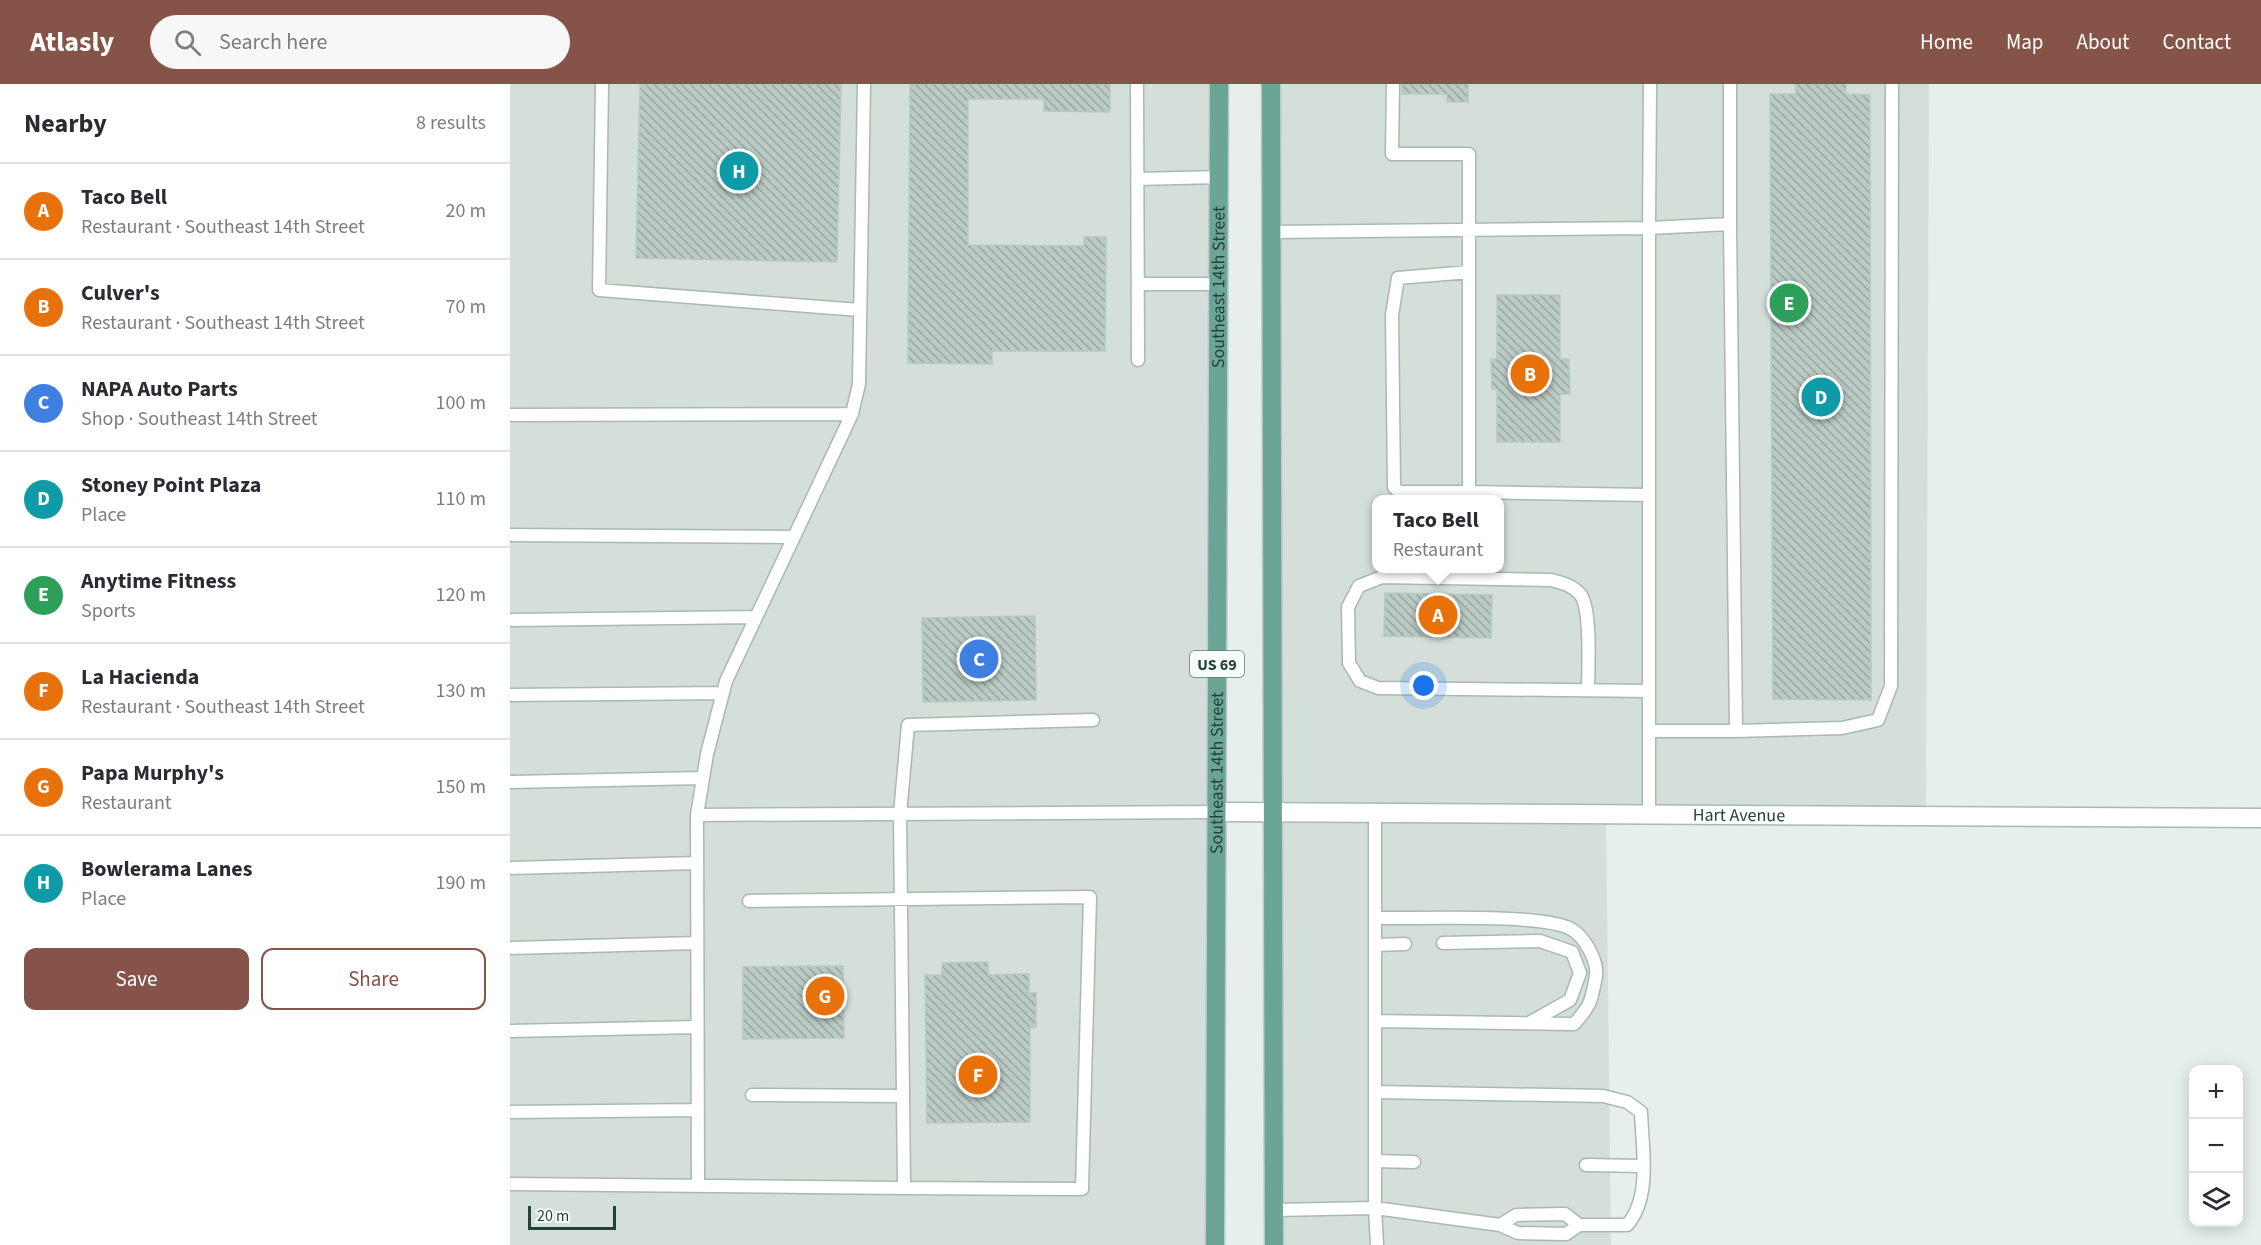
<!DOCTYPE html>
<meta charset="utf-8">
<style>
:root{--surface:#fff;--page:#f7f7f7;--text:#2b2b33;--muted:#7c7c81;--line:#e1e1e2;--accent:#855347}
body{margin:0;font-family:"Source Sans 3",sans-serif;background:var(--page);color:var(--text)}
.controls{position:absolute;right:18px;bottom:18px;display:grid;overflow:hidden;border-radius:12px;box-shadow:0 3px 15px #0003}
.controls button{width:54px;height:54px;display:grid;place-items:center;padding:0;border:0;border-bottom:2px solid var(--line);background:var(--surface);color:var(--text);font:30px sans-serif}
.scale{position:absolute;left:18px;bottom:15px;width:88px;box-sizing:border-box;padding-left:6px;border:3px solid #24423a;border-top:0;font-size:16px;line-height:21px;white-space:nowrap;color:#24423a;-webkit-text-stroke:4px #f7fbf9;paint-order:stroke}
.you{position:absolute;left:914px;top:602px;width:21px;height:21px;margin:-15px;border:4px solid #fff;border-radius:50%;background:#1a73e8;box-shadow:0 0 0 9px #1a73e833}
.badge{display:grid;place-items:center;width:39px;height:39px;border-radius:50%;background:var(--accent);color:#fff;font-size:20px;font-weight:700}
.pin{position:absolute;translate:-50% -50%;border:3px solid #fff;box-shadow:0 2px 6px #0006}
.popup{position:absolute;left:862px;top:411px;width:132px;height:78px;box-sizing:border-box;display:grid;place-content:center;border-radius:12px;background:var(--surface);filter:drop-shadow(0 2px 4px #0005);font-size:20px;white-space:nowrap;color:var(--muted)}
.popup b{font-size:22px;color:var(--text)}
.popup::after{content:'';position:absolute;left:50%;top:100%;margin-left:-12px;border:12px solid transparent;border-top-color:var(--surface)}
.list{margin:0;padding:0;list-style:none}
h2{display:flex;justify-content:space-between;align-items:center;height:78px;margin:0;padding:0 24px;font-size:26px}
h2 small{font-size:20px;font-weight:400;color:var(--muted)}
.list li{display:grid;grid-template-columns:39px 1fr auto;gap:18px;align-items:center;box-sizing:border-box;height:96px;padding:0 24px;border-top:2px solid var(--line)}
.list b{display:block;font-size:22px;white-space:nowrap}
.list p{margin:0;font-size:20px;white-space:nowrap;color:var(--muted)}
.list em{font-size:20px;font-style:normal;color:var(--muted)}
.actions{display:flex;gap:12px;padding:18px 24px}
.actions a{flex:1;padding:14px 0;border:2px solid var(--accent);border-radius:12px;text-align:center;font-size:21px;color:var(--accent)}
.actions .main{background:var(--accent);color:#fff}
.icon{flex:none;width:33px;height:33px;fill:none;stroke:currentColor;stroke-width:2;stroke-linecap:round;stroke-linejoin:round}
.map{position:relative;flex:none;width:1751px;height:1161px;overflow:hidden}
header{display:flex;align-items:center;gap:36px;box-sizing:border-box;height:84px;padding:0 30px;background:var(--accent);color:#fff}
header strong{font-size:28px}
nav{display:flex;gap:33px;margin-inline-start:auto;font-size:21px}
.search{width:420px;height:54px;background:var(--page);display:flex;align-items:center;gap:15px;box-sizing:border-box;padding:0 21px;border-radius:33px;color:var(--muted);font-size:22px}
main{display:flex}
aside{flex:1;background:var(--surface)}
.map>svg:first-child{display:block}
.built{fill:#d4dfda;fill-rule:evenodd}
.building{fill:url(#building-back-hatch);stroke:#b8c9c2;stroke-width:1.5}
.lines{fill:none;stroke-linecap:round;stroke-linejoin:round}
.service-casing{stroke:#a8b8b2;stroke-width:15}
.minor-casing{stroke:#a8b8b2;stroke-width:21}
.primary-casing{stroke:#c2cac8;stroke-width:21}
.service{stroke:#fff;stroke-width:12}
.minor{stroke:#fff;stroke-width:18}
.primary{stroke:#6aa596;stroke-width:18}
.labels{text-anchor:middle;stroke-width:4.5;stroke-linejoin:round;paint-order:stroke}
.shield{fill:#f7fbf9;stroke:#637a73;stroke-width:1.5}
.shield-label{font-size:16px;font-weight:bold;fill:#24423a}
.street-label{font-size:18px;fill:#24423a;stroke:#f7fbf9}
</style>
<header>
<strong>Atlasly</strong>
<div class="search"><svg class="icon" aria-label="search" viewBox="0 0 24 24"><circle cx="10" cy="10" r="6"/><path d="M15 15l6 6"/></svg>Search here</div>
<nav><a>Home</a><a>Map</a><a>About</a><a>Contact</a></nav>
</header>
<main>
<aside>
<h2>Nearby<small>8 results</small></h2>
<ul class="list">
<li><span class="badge" style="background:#e8710a">A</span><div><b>Taco Bell</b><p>Restaurant · Southeast 14th Street</p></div><em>20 m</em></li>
<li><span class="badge" style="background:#e8710a">B</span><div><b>Culver's</b><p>Restaurant · Southeast 14th Street</p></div><em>70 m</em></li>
<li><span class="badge" style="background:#3f7fe0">C</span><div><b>NAPA Auto Parts</b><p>Shop · Southeast 14th Street</p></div><em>100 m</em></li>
<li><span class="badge" style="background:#0f9aa8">D</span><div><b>Stoney Point Plaza</b><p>Place</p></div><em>110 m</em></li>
<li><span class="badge" style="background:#2e9e5b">E</span><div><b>Anytime Fitness</b><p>Sports</p></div><em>120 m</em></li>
<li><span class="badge" style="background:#e8710a">F</span><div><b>La Hacienda</b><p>Restaurant · Southeast 14th Street</p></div><em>130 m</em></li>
<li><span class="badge" style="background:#e8710a">G</span><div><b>Papa Murphy's</b><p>Restaurant</p></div><em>150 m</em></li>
<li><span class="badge" style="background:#0f9aa8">H</span><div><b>Bowlerama Lanes</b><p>Place</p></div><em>190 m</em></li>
</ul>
<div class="actions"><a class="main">Save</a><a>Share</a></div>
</aside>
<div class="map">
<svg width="1751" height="1161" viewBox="0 0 1751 1161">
<defs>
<pattern id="building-back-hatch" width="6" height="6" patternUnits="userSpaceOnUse" patternTransform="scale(1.5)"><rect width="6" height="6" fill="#bbcac4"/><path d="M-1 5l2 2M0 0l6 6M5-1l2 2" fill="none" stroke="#98a6a0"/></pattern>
</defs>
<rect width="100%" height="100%" fill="#e6efeb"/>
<path class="built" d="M0,0H709L705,1161H0Z
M761,0H1419L1416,732L1096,730L1101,1161H764ZM866,416H990V484H866Z"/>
<path class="building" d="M130,0H331L327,178L126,174Z
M400,0H600V28L534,27V15H458V161L574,162V153H596L595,267H482V280L398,279Z
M892,0H958V18H937V10H892Z
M1285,0H1336V10L1360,11L1361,616L1263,615L1260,10H1286Z
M987,211H1050V275H1059L1060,310H1050V358H987V305H982L981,275H987Z
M875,509L982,511L981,554L874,552Z
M525,532L526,616L413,618L412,534Z
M478,878V891L519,890V909H526V943L520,944V1038L417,1039L415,891H432V879Z
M333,882L334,954L233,955V883Z"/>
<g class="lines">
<defs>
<path id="service" d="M92,0L89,206L350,226
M627,0L628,276
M883,0L882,70H959V408L1139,411
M1140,0L1139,144L1220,140V0
M628,95L709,93
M761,148L1139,144V730
M959,188L888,194L882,231L884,403L889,408H959
M628,200H708
M0,331L342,330
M0,451L283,453
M0,536L246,533
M1078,606C1078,586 1082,524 1070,510C1062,501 1052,499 1041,496L872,493L849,502L838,523L839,579L850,597L868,604L1139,607
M0,611L213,609
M1139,647H1226L1220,140
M1226,647L1332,644L1368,636L1381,602L1382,0
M0,698L193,694
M187,731L707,728
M0,784L187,779
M239,817L580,813L572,1105L394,1104
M865,834C905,835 1032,829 1061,845C1075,853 1088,877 1086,892C1081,917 1082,920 1064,940L865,937
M933,859L1030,857L1062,868L1070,889L1060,916L1019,939
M865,861L895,860
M0,864L187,859
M0,947L187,943
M865,1008L1093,1012L1117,1018L1131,1028C1132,1063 1142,1113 1117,1141H1069L1056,1150L1008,1149L990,1141L865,1124L867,1161
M242,1011L393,1012
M0,1028L187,1026
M865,1077L904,1078
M1076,1081L1132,1082
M0,1100L394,1104L390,730L398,641L583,636
M188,1102L187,731L197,670L216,597L342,330L349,300L354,0
M764,1126L865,1124V729
M990,1141L1006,1131L1055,1130L1069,1141"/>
<g id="minor">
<path id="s1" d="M707,728L1751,734"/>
</g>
<g id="primary">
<path d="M761,0L764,1161"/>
<path id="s2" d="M705,1161L709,0"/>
</g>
</defs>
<use href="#service" class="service-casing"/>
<use href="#minor" class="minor-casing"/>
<use href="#primary" class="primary-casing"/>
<use href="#service" class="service"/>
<use href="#minor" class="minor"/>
<use href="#primary" class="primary"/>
</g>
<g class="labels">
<rect class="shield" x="680" y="567" width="54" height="26" rx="4.5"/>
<g class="shield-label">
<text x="707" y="586">US 69</text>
</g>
<g class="street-label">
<text dy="6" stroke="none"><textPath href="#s2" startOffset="958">Southeast 14th Street</textPath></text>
<text dy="6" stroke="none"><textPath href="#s2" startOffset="472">Southeast 14th Street</textPath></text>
<text dy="6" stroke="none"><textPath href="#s1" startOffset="522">Hart Avenue</textPath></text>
</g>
</g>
</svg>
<div class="controls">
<button>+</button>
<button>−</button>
<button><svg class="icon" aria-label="layers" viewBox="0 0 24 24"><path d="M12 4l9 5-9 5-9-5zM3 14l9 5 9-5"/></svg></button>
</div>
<div class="scale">20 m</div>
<div class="you"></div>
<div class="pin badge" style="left:928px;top:531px;background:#e8710a">A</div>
<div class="popup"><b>Taco Bell</b>Restaurant</div>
<div class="pin badge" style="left:1020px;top:290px;background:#e8710a">B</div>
<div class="pin badge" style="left:469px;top:575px;background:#3f7fe0">C</div>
<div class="pin badge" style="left:1311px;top:313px;background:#0f9aa8">D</div>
<div class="pin badge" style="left:1279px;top:219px;background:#2e9e5b">E</div>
<div class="pin badge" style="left:468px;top:991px;background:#e8710a">F</div>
<div class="pin badge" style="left:315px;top:912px;background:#e8710a">G</div>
<div class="pin badge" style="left:229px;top:87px;background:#0f9aa8">H</div>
</div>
</main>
